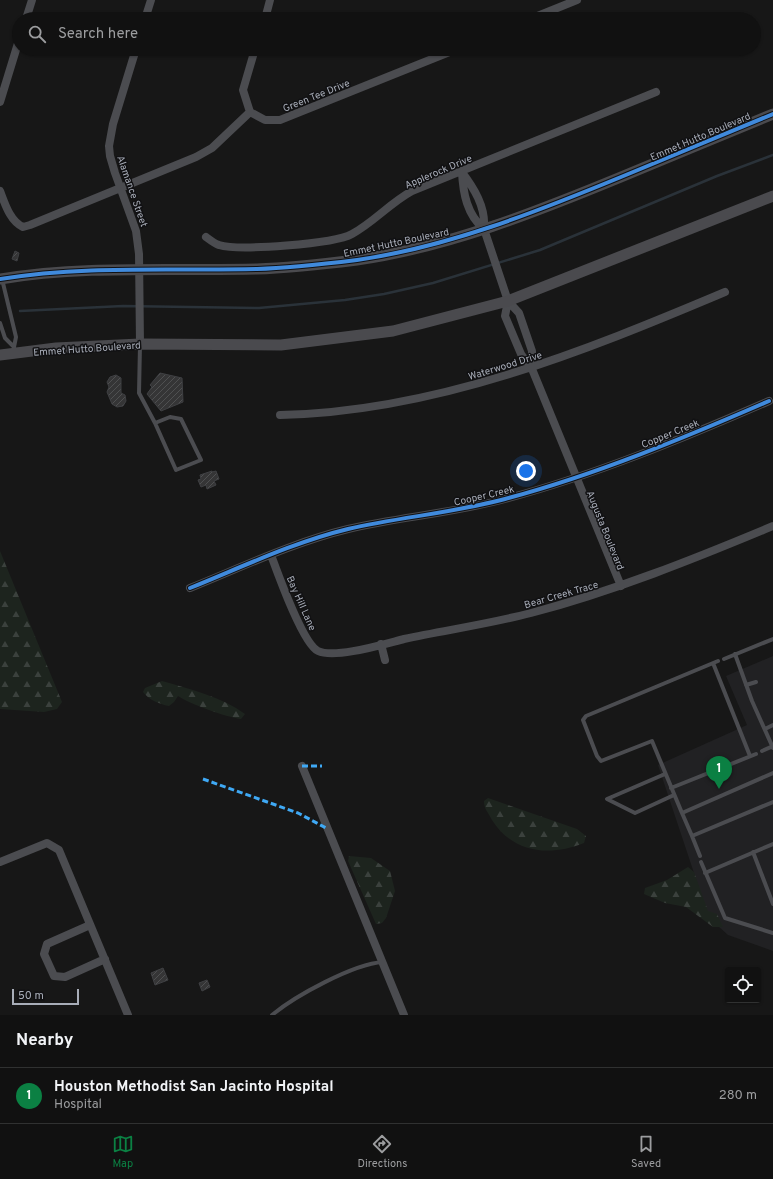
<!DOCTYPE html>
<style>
:root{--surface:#111;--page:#1a1a1a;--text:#f1f3f6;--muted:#9c9d9f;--line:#303131;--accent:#0b8043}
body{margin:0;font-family:Overpass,sans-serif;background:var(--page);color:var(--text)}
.controls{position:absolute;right:12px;bottom:12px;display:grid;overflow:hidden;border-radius:4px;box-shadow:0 1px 3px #0004}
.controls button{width:36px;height:36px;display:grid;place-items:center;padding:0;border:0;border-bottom:1px solid var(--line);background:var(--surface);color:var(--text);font:20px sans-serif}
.scale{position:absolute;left:12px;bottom:10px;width:67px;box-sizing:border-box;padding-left:4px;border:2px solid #a8adb8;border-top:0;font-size:11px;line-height:14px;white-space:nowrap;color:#a8adb8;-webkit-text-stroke:3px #111113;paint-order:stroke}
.you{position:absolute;left:526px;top:471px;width:14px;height:14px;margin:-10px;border:3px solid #fff;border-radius:50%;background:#1a73e8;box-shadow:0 0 0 6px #1a73e833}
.badge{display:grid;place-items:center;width:26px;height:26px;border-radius:50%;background:var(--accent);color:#fff;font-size:13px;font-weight:700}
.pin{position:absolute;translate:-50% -33px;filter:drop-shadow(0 1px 2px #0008)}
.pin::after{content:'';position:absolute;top:21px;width:14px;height:12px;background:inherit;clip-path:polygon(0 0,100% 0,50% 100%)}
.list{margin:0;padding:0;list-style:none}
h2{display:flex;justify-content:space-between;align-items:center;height:52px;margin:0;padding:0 16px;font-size:17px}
h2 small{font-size:13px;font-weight:400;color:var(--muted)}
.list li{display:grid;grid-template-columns:26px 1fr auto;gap:12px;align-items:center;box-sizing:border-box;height:56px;padding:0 16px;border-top:1px solid var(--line)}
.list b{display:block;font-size:15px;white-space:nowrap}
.list p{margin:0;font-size:13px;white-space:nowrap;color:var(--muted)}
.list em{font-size:13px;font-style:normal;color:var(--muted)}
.icon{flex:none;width:22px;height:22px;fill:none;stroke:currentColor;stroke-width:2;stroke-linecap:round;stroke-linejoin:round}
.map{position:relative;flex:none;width:773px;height:1015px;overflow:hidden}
.search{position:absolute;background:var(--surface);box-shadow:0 1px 3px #0004;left:12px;right:12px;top:12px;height:44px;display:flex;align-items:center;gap:10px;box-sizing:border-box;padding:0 14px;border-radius:22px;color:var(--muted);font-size:15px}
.sheet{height:108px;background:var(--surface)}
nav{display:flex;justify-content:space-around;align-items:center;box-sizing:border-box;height:56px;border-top:1px solid var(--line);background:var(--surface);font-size:11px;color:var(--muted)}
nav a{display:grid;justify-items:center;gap:2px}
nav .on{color:var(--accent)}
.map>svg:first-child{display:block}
.built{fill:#212123}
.forest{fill:url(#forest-firs)}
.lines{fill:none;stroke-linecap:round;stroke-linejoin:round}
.stream{stroke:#2a3239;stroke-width:2.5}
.building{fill:url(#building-hatch);stroke:#3f4043}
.lane{stroke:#4b4c50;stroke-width:4}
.street{stroke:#4b4c50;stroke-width:8}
.secondary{stroke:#4a4a4e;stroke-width:11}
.quiet{stroke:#3fa9f5;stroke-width:3;stroke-dasharray:6 3;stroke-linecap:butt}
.cycleway-casing{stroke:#111113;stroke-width:6}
.cycleway{stroke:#408adc;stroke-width:4}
.labels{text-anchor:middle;stroke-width:3;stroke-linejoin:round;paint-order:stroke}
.street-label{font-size:10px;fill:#a8adb8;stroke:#111113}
</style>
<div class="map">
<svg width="773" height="1015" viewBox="0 0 773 1015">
<defs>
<pattern id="forest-firs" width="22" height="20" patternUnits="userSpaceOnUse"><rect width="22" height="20" fill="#1d241e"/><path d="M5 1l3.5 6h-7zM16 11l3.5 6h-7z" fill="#3b413d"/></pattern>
<pattern id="building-hatch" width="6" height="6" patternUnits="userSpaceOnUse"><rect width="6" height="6" fill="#353536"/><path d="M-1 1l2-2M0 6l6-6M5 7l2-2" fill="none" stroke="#4f5051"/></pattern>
</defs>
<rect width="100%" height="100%" fill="#171717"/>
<path class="built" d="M773,656V951L728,935L709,918L658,765L747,725L726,676Z"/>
<path class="forest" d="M0,551L62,702L57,709L44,712L0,709Z
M162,681C190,689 222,697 245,714L241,719C226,717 190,704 178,696L174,702L169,706C159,704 149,700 143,692L145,688Z
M488,798L577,829L586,836L584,843C549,857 513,853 492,820C488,812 484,809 484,801Z
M349,856L371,858L390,871L395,891L386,918L382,923L376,924L348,861Z
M688,867L694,872L708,911L717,914L723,927H713L686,907L665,903L644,894L645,888L667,880Z"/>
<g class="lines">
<path class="stream" d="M20,311L123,306L259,308L345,300L384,294L433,283L540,250L717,176L773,155"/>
</g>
<path class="building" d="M15,251L19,253L17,261L12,259Z
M160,373L182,378L183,402L161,411L147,394L152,387L150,385Z
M116,375L121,378V393L125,395L126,401L123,406L117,407L112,404L107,392L109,387L107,382L110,377Z
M212,471V472L216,471L219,479L214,481L216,485L207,489L206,485L201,487L198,480L201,479L200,475Z
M163,968L168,980L155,985L151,973Z
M207,980L210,987L202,991L199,983Z"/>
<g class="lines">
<path class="lane" d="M2,279L16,337L14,347L15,353
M0,323L5,338L14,347
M140,345L139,393L155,423L176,470L201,460L181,419L170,417L155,423
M735,654L752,701L773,748
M724,659L773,639
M713,663L750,756
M746,685L756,682
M765,729L773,725
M762,751L773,746
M773,773L682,813L692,836L773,802
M665,774L607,799L635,813L674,795
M671,788L756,754
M682,813L652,741L601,761L597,756L583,720L586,716L718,661
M692,836L700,856
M753,852L773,904
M701,862L725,918L773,933
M705,873L773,844
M272,1015C295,996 353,964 383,962"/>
<path class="street" d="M26,19L32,0
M145,19L151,0
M265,19L270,0
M530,19L577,0
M136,49L113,124L109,146L110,156L115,173L136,231L139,254L140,344
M0,102L19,40
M250,112L265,120H280L457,49
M250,112L243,90L255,49
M461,171C474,188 486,207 484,229L508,301L519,313L532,351V369
M462,172C463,193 467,215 484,229
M0,191C5,204 10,221 23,227L30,225L196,157L212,148L250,112
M206,237C210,240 215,244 219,245C239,251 334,244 352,234C374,222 390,203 412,191L656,92
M508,301L505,316L521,354L532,369L621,586
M280,415C435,412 585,351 725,292
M271,555C278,574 303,644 318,651C335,659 384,644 404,639C446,630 489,624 531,613C614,591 694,559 773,526
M190,588C242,567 294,542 348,529C400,517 453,513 505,499C595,475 684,438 769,401
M381,644L385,660
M302,766L404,1015
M0,862L47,843L59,850L128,1015
M90,925L47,944L44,954L54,976L65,977L105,959"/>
<path class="secondary" d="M0,279C85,265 171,271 257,269C290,268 324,264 357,260C448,247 536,212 621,177C672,156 722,135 773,114
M0,355L56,348L140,344L281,345L393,331L508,301L773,196"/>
<path class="quiet" d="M302,766H322
M203,779L298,813L326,828"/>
<defs>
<path id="cycleway" d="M0,279C85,265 171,271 257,269C290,268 324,264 357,260C448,247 536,212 621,177C672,156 722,135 773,114
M190,588C242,567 294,542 348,529C400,517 453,513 505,499C595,475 684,438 769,401"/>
</defs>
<use href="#cycleway" class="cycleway-casing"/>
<use href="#cycleway" class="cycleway"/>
</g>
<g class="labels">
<g class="street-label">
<text transform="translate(316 95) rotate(-22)" y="4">Green Tee Drive</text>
<text transform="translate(700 136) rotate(-23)" y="4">Emmet Hutto Boulevard</text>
<text transform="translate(438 171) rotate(-23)" y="4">Applerock Drive</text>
<text transform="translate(133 191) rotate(71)" y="4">Alamance Street</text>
<text transform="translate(396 242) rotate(-12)" y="4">Emmet Hutto Boulevard</text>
<text transform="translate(87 348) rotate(-4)" y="4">Emmet Hutto Boulevard</text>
<text transform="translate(505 365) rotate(-17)" y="4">Waterwood Drive</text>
<text transform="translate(670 433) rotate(-22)" y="4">Copper Creek</text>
<text transform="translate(484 495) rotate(-13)" y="4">Cooper Creek</text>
<text transform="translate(606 530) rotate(68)" y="4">Augusta Boulevard</text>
<text transform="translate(561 594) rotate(-16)" y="4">Bear Creek Trace</text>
<text transform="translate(302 603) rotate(66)" y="4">Bay Hill Lane</text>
</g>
</g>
</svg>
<div class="controls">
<button><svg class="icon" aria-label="locate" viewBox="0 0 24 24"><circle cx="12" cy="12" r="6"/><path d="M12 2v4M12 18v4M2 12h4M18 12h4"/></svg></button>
</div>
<div class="scale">50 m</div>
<div class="you"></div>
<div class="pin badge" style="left:719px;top:789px">1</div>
<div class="search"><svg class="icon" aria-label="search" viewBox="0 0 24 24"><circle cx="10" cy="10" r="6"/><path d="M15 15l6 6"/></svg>Search here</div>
</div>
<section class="sheet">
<h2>Nearby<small></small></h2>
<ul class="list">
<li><span class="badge">1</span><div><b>Houston Methodist San Jacinto Hospital</b><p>Hospital</p></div><em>280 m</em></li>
</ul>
</section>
<nav>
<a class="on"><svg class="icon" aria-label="map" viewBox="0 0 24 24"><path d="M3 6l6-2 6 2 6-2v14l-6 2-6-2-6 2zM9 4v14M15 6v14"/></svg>Map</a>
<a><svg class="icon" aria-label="directions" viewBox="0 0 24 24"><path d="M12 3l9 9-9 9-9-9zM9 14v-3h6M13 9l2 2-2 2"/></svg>Directions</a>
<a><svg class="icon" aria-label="saved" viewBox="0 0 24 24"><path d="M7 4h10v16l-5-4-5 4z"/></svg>Saved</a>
</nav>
